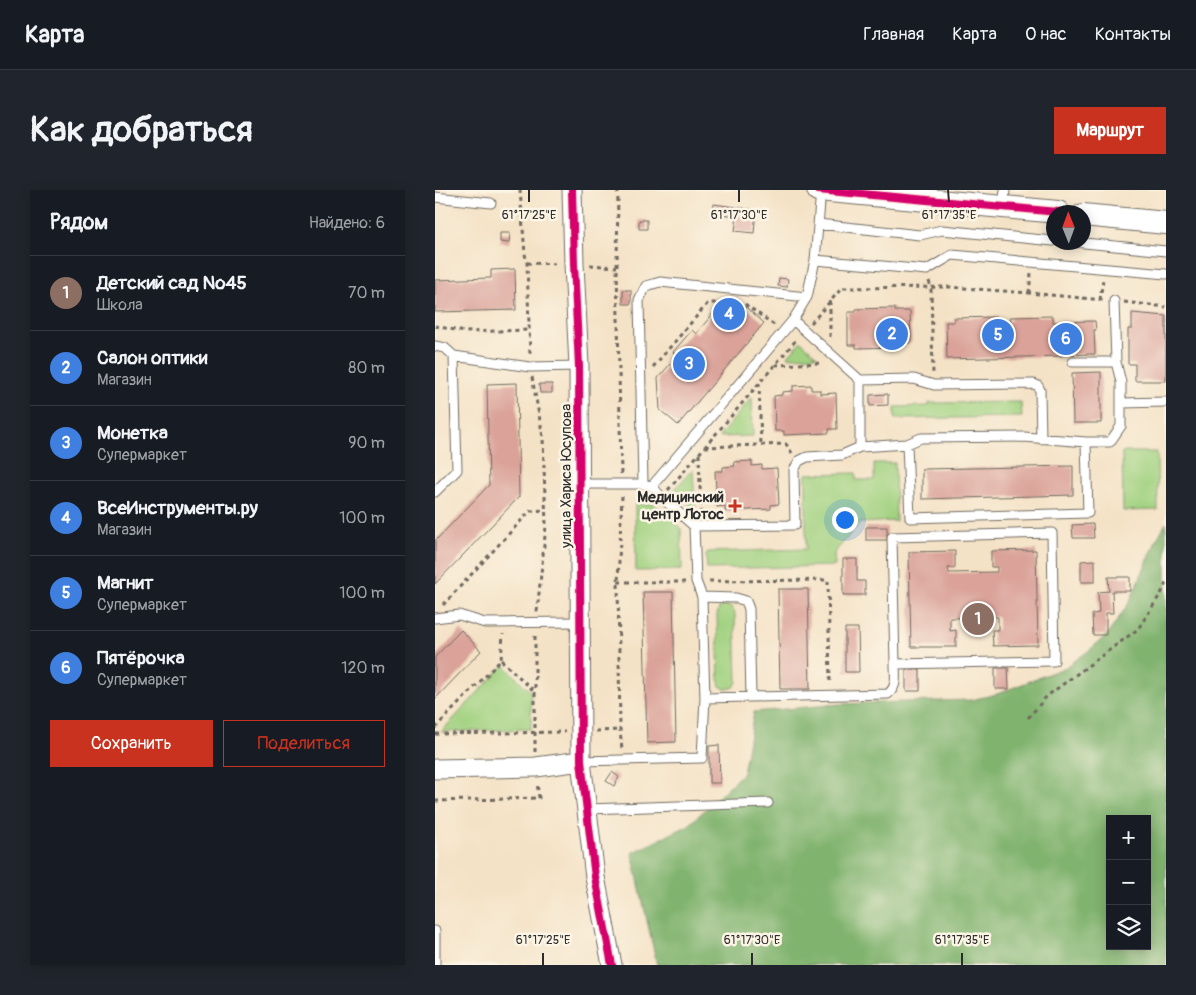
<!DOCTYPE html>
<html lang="ru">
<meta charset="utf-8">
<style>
:root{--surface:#171b24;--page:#20242c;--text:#f1f3f6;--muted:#9ea1a6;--line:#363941;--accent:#c8321e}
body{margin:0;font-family:Pangolin,sans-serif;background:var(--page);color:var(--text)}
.controls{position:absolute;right:15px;bottom:15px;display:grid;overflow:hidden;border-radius:0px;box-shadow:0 2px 12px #0003}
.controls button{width:45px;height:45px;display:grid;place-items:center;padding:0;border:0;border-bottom:1px solid var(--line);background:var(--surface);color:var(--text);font:25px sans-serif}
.compass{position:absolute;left:611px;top:15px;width:45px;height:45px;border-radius:50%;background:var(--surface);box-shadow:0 2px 12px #0003;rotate:359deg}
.you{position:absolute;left:409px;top:329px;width:18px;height:18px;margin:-12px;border:4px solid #fff;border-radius:50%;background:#1a73e8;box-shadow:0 0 0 8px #1a73e833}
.badge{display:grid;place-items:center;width:32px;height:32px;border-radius:50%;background:var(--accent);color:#fff;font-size:16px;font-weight:700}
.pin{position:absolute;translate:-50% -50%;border:2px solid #fff;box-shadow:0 1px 5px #0006}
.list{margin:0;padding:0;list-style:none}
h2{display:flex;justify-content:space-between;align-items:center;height:65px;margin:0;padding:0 20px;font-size:21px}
h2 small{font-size:16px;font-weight:400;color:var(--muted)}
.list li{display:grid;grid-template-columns:32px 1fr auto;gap:15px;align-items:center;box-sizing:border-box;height:75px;padding:0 20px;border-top:1px solid var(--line)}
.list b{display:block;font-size:19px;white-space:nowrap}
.list p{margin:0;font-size:16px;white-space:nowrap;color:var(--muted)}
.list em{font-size:16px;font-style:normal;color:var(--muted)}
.actions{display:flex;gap:10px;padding:15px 20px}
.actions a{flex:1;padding:11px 0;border:1px solid var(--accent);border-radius:0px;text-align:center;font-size:18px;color:var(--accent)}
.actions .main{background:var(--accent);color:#fff}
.icon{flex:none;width:28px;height:28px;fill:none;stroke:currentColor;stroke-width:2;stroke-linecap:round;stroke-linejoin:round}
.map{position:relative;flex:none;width:731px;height:775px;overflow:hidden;border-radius:0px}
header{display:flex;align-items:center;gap:30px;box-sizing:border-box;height:70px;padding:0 25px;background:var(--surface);border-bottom:1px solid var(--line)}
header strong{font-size:24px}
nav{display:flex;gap:28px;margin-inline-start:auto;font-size:18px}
.intro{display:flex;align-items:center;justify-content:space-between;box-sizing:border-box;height:120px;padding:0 30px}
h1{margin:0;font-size:35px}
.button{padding:12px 22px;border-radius:0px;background:var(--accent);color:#fff;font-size:18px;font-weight:700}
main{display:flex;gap:30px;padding:0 30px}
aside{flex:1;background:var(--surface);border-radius:0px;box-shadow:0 2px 12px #0003}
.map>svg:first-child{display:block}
.green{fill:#a1d180;stroke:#667e56}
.forest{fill:#80b36e;stroke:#566f4c;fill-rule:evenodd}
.building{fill:#daa299}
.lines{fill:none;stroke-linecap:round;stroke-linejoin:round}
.service-casing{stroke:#716b61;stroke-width:11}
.minor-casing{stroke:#716b61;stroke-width:21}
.tertiary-casing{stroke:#716b61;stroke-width:24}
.path{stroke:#716b61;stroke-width:3;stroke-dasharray:4 4;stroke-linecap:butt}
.service{stroke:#fff;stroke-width:9}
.minor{stroke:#fff;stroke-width:19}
.tertiary{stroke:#fff;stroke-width:22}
.cycleway-casing{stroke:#fcf5e5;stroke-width:11}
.cycleway{stroke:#d6006c;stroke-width:8}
.ticks{fill:none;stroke:#2b2b2b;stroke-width:2}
.poi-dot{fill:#c8321e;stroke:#fcf5e5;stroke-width:2}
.labels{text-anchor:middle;stroke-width:5;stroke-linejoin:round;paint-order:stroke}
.street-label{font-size:15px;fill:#2b2b2b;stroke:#fcf5e5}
.poi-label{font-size:15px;font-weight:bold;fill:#2b2b2b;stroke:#fcf5e5;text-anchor:end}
.ticks-label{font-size:12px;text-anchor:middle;fill:#2b2b2b;stroke:#fcf5e5;stroke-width:5;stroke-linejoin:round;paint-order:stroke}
</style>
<header>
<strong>Карта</strong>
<nav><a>Главная</a><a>Карта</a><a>О нас</a><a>Контакты</a></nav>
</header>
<div class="intro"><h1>Как добраться</h1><a class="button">Маршрут</a></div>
<main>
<aside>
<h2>Рядом<small>Найдено: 6</small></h2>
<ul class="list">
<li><span class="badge" style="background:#8d6e63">1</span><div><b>Детский сад №45</b><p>Школа</p></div><em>70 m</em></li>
<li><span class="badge" style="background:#3f7fe0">2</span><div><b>Салон оптики</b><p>Магазин</p></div><em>80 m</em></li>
<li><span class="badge" style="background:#3f7fe0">3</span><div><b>Монетка</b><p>Супермаркет</p></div><em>90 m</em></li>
<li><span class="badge" style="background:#3f7fe0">4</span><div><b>ВсеИнструменты.ру</b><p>Магазин</p></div><em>100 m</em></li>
<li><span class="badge" style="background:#3f7fe0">5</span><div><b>Магнит</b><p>Супермаркет</p></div><em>100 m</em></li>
<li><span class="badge" style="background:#3f7fe0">6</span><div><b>Пятёрочка</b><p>Супермаркет</p></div><em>120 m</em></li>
</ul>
<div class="actions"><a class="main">Сохранить</a><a>Поделиться</a></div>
</aside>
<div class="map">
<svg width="731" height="775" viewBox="0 0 731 775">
<rect width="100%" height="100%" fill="#fcf5e5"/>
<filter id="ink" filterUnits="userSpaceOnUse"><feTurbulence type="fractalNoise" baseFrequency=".02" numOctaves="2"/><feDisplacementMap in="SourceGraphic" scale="10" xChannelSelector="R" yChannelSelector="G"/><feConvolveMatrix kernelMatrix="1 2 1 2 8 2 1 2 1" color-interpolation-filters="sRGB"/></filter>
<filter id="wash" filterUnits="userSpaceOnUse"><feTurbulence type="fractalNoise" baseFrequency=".0096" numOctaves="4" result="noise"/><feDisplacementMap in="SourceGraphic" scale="20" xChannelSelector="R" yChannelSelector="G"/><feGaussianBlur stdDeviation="1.12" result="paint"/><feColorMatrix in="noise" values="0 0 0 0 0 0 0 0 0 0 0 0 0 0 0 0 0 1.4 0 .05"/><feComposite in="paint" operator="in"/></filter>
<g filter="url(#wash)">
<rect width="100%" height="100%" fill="#f4e2c6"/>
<path class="green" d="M366,151L382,166L352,167Z
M317,207L318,246L284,247Z
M586,212L587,227L460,229V217L494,216V213Z
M687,262H722L723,320L688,321Z
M439,273H460L461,331L425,333L399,363L400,376L272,379L271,366L273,362L371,359V284L421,283V290H439Z
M258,279L260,320L238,301Z
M200,314H219L246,338L247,380L201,381Z
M289,415L297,417L300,424L302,492C299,498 296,499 290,499L285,496L284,492L282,425L284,418Z
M69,475L96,502V539L6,542Z"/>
<path class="forest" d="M731,333V775H222L197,663L254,635L308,583L319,522L404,514L536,510L562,504L631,477L652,462L673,444L694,413L722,349ZM675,629H712V756H675Z"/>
<g id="blocks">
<path class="building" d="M279,14L321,20L319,43L300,41L302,26L278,23Z
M204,30H212V39H204Z
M65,43H75L74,53L65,52Z
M80,79L81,120L0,122V90L56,88V80Z
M344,88L353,89L352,97L343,96Z
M188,100H196V114H188Z
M311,117L329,133L243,235L225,220L223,188L242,166L238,162L257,140L261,144L280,121Z
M460,118V121H475L476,153H468V157L421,158V155H413V122H421V119Z
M697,123L731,126V191H700V174H693V139H697Z
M618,126V132L660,131L661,140H659L660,164L627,165V166L512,169L511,132H519V128L561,127V132L576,131L575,127Z
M666,182V233H638L637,183Z
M82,193L84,307L0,394V351L54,295L52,194Z
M104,194H117V203H105Z
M376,195V200H385V204L401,203L402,239H394V243L349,245V241H340L339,206L347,205V202L358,201V196Z
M453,204V215L435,216V205Z
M317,271V276L327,275V279L342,278L344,314L336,315V319L290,321V316L282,317L280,281H288V277L300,276L299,272Z
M638,276V305L487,309V279Z
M658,334L659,348H638L637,335Z
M431,337H452V350H431Z
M601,360L603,455L558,456L557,440H563V427L515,428V441L521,440V457H476L474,362L520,361V378H513L514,383L562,382V377H556V361Z
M408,369H422V391H430V405H408Z
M660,370V392H646V371Z
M673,387H695V401H677L678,423H671V445H658L657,424L664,423L663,402L674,401Z
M343,399H373L375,499H345Z
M208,402H238L241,552L212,553Z
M410,438H423L424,482H410Z
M26,440L46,461L0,509V467Z
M560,478H573L574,499H560Z
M471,479H485V501H471Z
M284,555L285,593H274V556Z
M177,582L184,587L179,596L171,591Z"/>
</g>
</g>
<g filter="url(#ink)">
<use href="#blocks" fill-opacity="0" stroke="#716b61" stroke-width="1"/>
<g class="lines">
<defs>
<path id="service" d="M0,7L56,13
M568,17L570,0
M383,34L485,45L507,40L618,51
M639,52L731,61
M380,70L492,80L517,65L731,84
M358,130L425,190
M0,156L10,158L19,166L22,280L0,302
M19,166L95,177L144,176
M638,172H681
M686,213L731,212
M472,254L475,328L653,323L651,252
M425,257V190L479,189L499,195L599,194L603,196L605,200L606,249
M145,294H208L217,296L227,308L259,336L261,391L267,407L270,508L267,568L146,571
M208,294L204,110L211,96L225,92L372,107
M217,296L348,142L358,130L372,107L380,70L386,1
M259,336L360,335L359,280L364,271L372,267L407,265L425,257L472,254L486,248L589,247L651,252H675L686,236V192L681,172L679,111
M267,407L301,408L311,411L314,419L316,507
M0,428L24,425L50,433L145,432
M270,508L453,504C463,496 460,486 460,474L457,347L617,343L619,471L460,474
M152,619L333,613
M0,741V775"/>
<path id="minor" d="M137,0L139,74L144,176L146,571L160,687L177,775
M0,579L101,577L146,571"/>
<path id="tertiary" d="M383,0L623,22
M648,25L731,33"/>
</defs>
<use href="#service" class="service-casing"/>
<use href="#minor" class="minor-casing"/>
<use href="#tertiary" class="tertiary-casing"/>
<path class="path" d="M85,0L90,64L92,73L95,166
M183,0L182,77L186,284
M92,73L124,74
M155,75L182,77
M494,91L496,98L498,184
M594,103L596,83
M665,110L668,89
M689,112L731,117
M310,114L339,135
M376,133L407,98L515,97L594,103L668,110
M0,136L30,142L94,140
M395,147V111
M340,175L388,173
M218,177L273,113H299
M97,187L108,247L111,336L102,422
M324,193L326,255
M270,257L351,254L357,263
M264,264L266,325
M233,300L362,149
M187,306L183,392L185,540L187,559
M274,391L393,390L395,494
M183,392H250
M8,415L95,321L110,320
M66,470L100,502
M593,528L612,506L703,439L727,402L731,393
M0,538L66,470L68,444
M161,541L185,540
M0,544L130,542
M100,562V443
M0,611L104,608L102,593"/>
<use href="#service" class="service"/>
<use href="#minor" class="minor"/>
<use href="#tertiary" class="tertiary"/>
<defs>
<path id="cycleway" d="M137,0L139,74L144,176L146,571L160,687L177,775
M383,0L623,22"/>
</defs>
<use href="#cycleway" class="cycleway-casing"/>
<use href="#cycleway" class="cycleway"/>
</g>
</g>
<path class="ticks" d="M94,0V12M304,0V12M513,0L514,12M108,763V775M317,763V775M527,763V775"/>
<path class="poi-dot" d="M297.5 308.5h5v5h5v5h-5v5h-5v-5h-5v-5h5z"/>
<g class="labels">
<g class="street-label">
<text transform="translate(131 286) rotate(-90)" y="5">улица Хариса Юсупова</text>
</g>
<g class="poi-label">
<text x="289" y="312">Медицинский<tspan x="289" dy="17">центр Лотос</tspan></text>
</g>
</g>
<g class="ticks-label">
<text x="94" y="29">61°17'25"E</text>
<text x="304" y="29">61°17'30"E</text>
<text x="514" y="29">61°17'35"E</text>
<text x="108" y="754">61°17'25"E</text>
<text x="317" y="754">61°17'30"E</text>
<text x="527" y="754">61°17'35"E</text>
</g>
</svg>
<div class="controls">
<button>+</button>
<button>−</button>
<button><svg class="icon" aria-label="layers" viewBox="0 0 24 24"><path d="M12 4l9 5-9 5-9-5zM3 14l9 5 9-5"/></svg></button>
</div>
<svg class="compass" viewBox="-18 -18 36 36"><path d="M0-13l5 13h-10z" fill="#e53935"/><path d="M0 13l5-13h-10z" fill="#9ea1a6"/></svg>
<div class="you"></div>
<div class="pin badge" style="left:543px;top:429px;background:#8d6e63">1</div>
<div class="pin badge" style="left:457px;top:144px;background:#3f7fe0">2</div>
<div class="pin badge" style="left:254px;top:174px;background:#3f7fe0">3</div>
<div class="pin badge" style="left:294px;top:124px;background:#3f7fe0">4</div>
<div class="pin badge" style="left:563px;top:145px;background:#3f7fe0">5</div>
<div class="pin badge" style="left:631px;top:149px;background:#3f7fe0">6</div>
</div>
</main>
